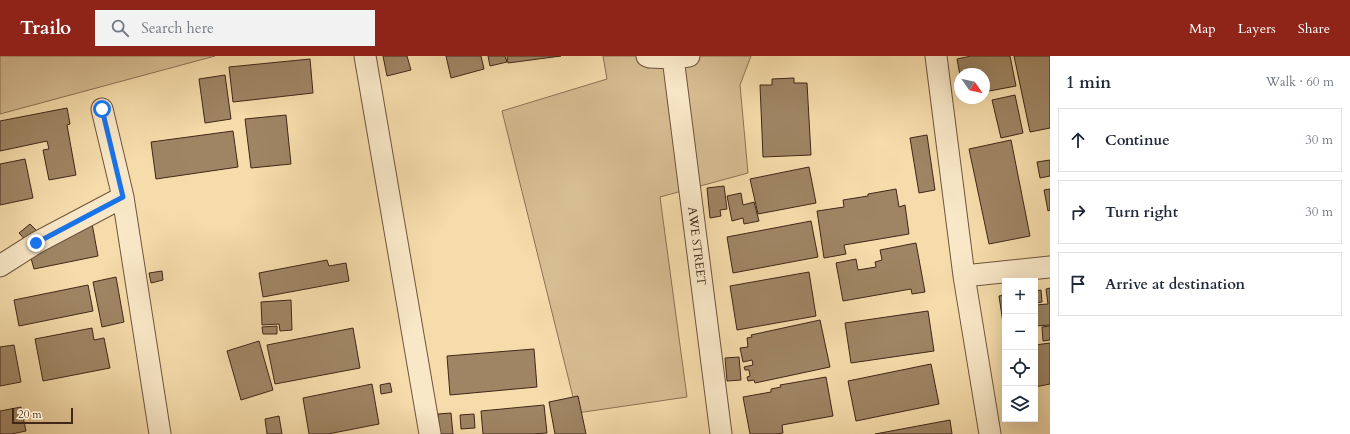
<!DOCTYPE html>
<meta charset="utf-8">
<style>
:root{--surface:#fff;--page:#f2f2f3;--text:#1f2937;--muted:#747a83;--line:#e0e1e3;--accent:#8f2418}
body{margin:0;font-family:Cardo,serif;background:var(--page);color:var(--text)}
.controls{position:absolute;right:12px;bottom:12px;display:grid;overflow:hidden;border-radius:0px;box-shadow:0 4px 16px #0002}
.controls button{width:36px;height:36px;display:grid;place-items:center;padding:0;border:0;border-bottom:1px solid var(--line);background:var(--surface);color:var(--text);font:20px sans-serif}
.compass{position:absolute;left:954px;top:12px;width:36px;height:36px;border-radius:50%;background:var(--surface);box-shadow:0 4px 16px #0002;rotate:124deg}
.scale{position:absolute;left:12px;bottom:10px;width:61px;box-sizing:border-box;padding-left:4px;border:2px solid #402718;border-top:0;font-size:11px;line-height:14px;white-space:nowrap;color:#402718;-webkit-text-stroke:3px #f9e8c8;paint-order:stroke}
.stop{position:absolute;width:12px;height:12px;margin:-9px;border:3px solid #1a73e8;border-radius:50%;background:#fff}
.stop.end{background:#1a73e8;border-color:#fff;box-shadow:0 1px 4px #0008}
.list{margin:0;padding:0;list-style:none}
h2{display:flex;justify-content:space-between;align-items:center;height:52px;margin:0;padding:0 16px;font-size:17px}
h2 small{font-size:13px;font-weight:400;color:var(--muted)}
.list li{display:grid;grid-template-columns:26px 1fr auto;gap:12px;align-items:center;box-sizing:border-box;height:64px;margin:0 8px 8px;padding:0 8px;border:1px solid var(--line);border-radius:0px}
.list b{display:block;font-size:15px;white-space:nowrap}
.list em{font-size:13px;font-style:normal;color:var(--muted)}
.icon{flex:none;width:22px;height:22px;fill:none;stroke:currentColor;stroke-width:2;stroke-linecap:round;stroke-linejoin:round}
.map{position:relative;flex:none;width:1050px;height:378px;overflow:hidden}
header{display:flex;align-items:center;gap:24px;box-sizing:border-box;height:56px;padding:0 20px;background:var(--accent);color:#fff}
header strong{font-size:19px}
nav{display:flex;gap:22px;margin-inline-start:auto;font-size:14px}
.search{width:280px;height:36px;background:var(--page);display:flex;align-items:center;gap:10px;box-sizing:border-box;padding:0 14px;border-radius:0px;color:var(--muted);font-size:15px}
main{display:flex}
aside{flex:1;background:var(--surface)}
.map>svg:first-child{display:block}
.green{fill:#d7bd92;stroke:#8c7255}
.building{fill:#9f8564;stroke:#402718}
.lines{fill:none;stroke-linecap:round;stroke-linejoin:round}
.minor-casing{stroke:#6e543d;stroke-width:23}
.minor{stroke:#f9e8c8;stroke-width:21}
.route{stroke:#1a73e8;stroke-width:5}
.labels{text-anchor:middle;stroke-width:3.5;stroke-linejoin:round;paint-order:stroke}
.street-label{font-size:12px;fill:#402718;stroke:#f9e8c8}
</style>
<header>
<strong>Trailo</strong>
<div class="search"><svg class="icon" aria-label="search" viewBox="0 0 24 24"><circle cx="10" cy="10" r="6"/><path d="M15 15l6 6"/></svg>Search here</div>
<nav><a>Map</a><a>Layers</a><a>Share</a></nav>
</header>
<main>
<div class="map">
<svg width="1050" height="378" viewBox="0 0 1050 378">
<rect width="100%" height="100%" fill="#f6dcab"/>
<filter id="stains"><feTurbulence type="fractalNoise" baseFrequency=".005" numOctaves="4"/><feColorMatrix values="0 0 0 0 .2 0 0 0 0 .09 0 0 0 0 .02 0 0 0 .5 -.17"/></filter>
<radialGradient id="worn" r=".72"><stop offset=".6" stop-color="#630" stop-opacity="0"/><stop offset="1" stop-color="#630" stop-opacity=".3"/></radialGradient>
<path class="green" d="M0,0H215L0,58Z
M603,0H751L740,29L748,117L660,141L687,341L577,357L502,55L607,23Z"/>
<path class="building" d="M383,0H407L411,14L387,20Z
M446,0H481L484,13L451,22Z
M488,0H505L507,6L490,10Z
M507,0H561L508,7Z
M971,0H1010L1016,30L984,36V18H960V19L957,3Z
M1014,0H1050V72L1030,76Z
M310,3L313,37L233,46L229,11Z
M225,19L231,63L205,67L199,23Z
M794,22V27H807L811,99L763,101L760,29H772V23Z
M1015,39L1023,77L1001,82L992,44Z
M67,52L70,68L67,69L76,119L49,124L43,94L49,93L47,85L0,95V65Z
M286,59L291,108L251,112L245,63Z
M233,75L238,111L156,123L151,86Z
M927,79L935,134L919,137L910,82Z
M1011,84L1030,180L989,188L969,93Z
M25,103L33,142L0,149V108Z
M1050,104V120L1040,122L1037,106Z
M809,111L816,147L758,158L750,123Z
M724,130L727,153L720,154L721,160L710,162L707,132Z
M896,133L899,151L905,149L909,178L844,189L846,198L824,202L817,155L844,151L843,144L868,140V138Z
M1050,133V154L1048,155L1044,134Z
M741,137L743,149L754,146L759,165L744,168L743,162L732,165L727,140Z
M91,162L98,200L34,213L29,195Z
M811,165L818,201L733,217L727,181Z
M30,168L38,176L27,186L19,177Z
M916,187L925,236L912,238L911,233L843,245L836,207L856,203L858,214L876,211L875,206L882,204L880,194Z
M327,204L329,210L346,207L349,225L263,241L259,217Z
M162,215L163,224L151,227L149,217Z
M809,216L816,260L737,274L730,230Z
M116,221L124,266L102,271L93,226Z
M88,229L93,255L19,270L14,244Z
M1050,232V269L1035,270V249L1048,248L1046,233Z
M1041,234L1042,246L1035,247V235Z
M1005,239V267H1003L999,240Z
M291,244L292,274L280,275L279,268L262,269L261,246Z
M928,255L934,295L851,307L845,267Z
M820,264L830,311L755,327L754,324L748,325L747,321L750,320L749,314H745L744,311L753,309L752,304L743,306L740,292L748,291L747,282L752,281L751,279Z
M277,270V278H263L262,271Z
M1050,270V284L1043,285L1042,271Z
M92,272L94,284L104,282L110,312L43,325L35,283Z
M353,272L360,312L275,328L267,289Z
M259,285L273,334L241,344L227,295Z
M1050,287V328L1035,331V289Z
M14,289L21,326L0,330V291Z
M534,293L537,331L450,339L447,300Z
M739,301L741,324L727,325L725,302Z
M931,308L939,348L856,365L848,325Z
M826,321L833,360L782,369L783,377L776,378H750L743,341L771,336V333L781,331L780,329Z
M390,327L392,336L381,338L380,329Z
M372,328L379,368L328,378H309L303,342Z
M578,340L586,378H555L549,346Z
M544,349L547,377L531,378H483L481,355Z
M21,351L26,375L11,378H0V355Z
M451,357L453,378H440L438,358Z
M474,358L475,372L461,373L460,359Z
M279,360L282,378H267L265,363Z
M950,364L952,378H875Z"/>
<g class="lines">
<defs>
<path id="minor" d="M365,0L430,378
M647,0L650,1L673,2L689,0
M936,0L964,220L990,378
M673,2L721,378
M123,141L160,378
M0,210L36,187L123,141L102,53
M964,220L1050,211"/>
</defs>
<use href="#minor" class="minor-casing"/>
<use href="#minor" class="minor"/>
</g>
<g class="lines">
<path class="route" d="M36,187L123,141L102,53"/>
</g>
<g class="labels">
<g class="street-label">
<text transform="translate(697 190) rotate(83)" y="4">AWE STREET</text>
</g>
</g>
<rect width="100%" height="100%" filter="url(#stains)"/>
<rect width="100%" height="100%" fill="url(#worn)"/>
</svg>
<div class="controls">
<button>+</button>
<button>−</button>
<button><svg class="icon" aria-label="locate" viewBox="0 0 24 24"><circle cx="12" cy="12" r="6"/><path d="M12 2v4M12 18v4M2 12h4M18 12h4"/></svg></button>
<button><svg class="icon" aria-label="layers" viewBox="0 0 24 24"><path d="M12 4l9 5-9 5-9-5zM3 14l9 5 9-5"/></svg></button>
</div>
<svg class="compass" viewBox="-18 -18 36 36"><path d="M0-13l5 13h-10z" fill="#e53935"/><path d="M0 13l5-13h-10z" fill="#747a83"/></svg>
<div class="scale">20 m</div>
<div class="stop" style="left:102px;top:53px"></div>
<div class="stop end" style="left:36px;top:187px"></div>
</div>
<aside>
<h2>1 min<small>Walk · 60 m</small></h2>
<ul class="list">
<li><svg class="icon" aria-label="ahead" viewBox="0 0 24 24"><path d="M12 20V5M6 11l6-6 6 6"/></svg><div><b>Continue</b></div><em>30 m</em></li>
<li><svg class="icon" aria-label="right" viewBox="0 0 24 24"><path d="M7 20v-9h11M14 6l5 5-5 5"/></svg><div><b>Turn right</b></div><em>30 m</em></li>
<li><svg class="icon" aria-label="arrive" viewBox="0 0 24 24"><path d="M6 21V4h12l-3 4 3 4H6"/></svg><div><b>Arrive at destination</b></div></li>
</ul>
</aside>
</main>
